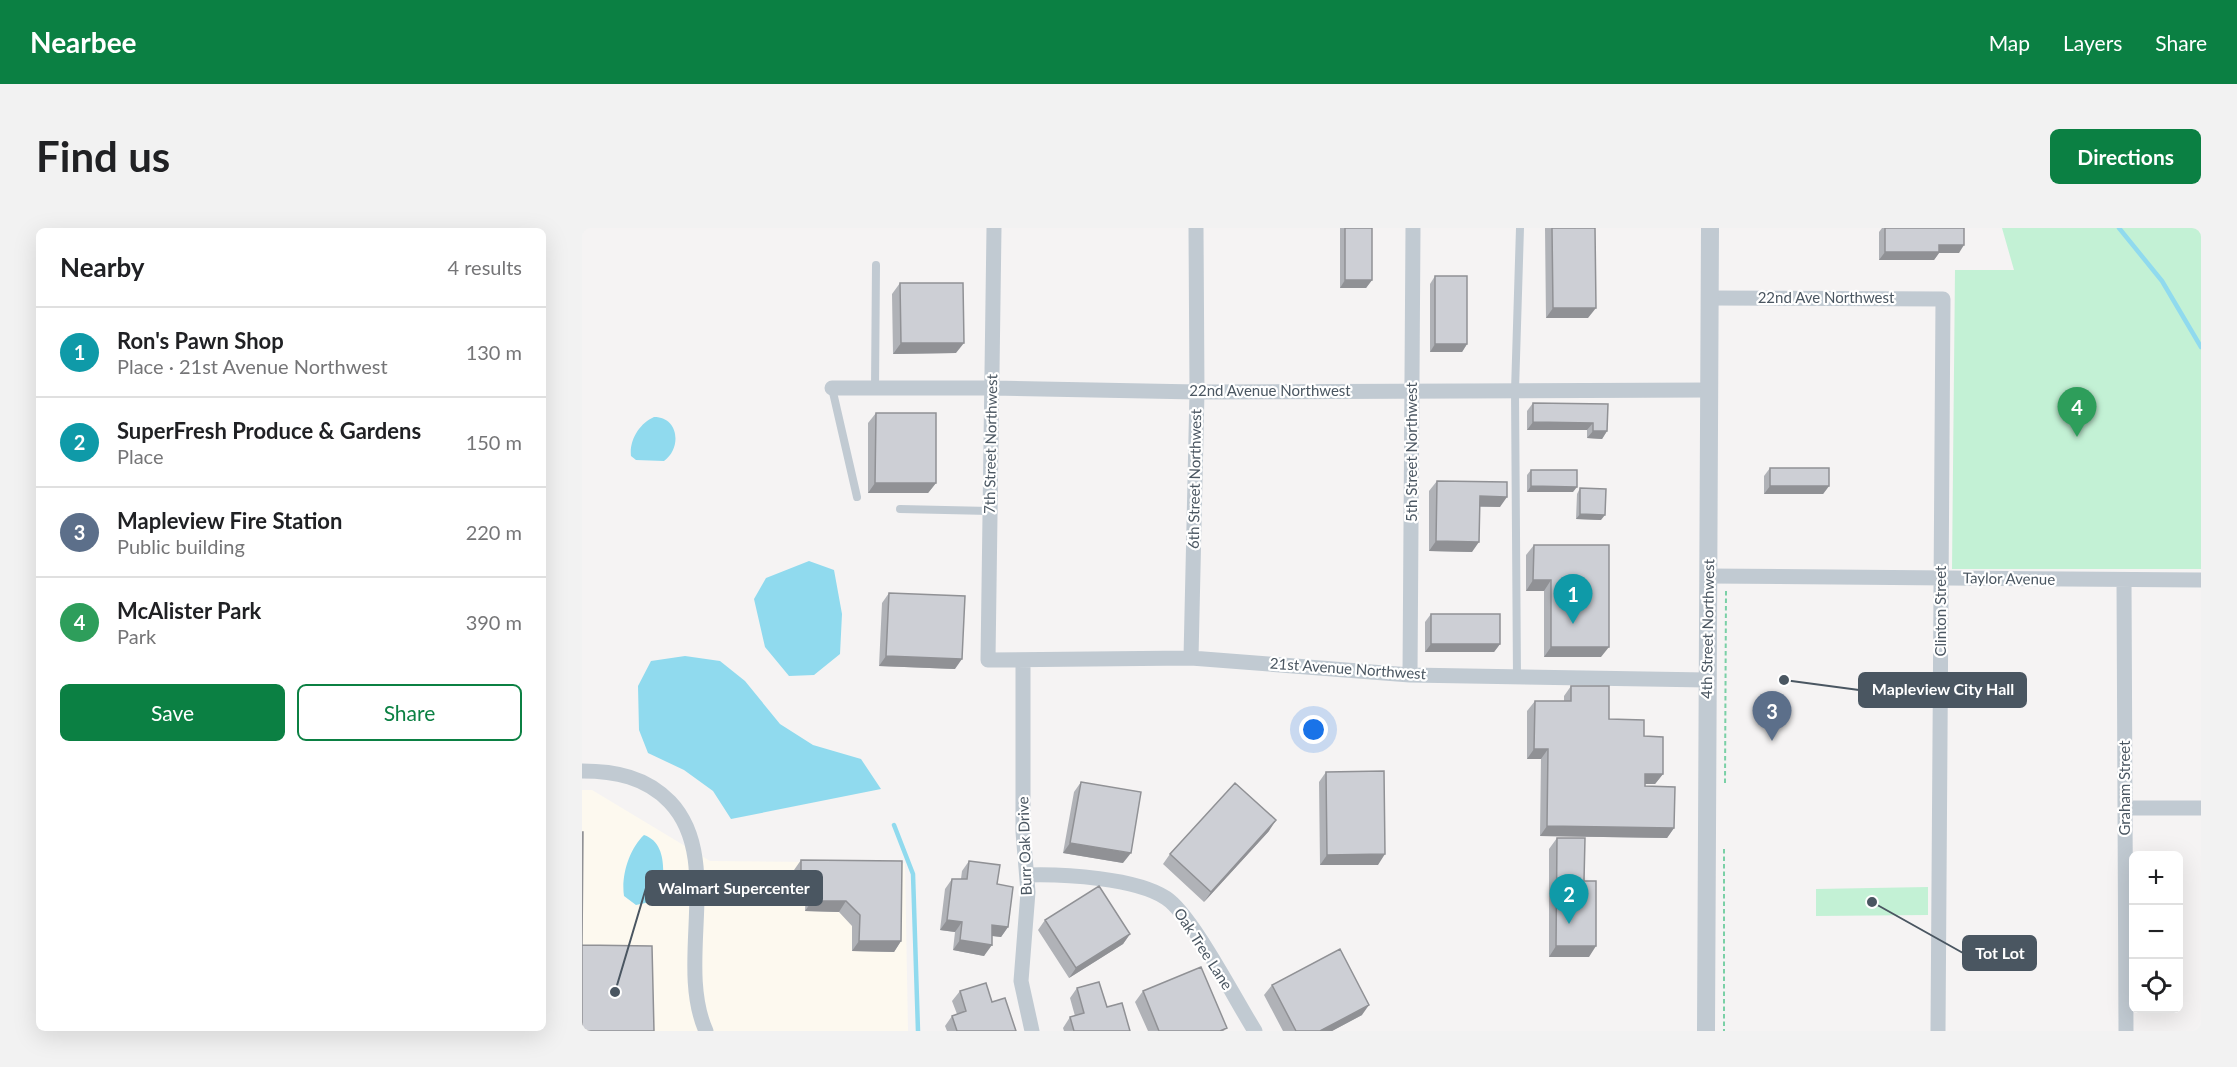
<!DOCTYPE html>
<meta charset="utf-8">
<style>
:root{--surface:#fff;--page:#f2f2f2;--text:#202124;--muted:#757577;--line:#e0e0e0;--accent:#0b8043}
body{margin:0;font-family:Lato,sans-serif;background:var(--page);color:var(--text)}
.controls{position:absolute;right:18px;bottom:18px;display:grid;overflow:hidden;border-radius:9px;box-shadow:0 6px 24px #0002}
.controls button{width:54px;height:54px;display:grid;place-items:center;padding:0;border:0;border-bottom:2px solid var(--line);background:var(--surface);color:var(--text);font:30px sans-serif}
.you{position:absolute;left:732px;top:502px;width:21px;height:21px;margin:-15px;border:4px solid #fff;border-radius:50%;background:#1a73e8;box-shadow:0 0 0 9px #1a73e833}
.badge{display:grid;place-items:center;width:39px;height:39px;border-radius:50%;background:var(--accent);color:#fff;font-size:20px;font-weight:700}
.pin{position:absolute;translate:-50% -50px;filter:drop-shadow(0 2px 3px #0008)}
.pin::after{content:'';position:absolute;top:32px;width:21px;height:18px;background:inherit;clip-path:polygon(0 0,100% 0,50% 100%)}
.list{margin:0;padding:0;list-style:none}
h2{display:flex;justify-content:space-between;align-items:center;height:78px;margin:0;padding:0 24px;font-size:26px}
h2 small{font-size:20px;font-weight:400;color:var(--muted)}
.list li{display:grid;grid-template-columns:39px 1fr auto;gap:18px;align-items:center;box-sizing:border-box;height:90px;padding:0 24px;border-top:2px solid var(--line)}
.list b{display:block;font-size:22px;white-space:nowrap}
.list p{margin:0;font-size:20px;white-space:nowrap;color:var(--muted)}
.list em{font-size:20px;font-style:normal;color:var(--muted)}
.actions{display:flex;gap:12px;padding:18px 24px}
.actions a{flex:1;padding:14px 0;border:2px solid var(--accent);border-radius:9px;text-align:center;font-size:21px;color:var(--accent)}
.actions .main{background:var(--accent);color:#fff}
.icon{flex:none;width:33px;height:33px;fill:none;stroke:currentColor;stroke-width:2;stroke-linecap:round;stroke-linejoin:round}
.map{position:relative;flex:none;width:1619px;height:803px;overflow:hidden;border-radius:9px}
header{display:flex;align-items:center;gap:36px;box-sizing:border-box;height:84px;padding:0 30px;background:var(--accent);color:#fff}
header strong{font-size:28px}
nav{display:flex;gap:33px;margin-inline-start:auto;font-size:21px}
.intro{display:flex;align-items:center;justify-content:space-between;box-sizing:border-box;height:144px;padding:0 36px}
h1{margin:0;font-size:42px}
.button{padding:15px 27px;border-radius:9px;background:var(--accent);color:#fff;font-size:21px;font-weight:700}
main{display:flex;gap:36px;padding:0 36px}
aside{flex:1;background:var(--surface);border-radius:9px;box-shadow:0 6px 24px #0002}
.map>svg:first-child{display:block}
.commercial{fill:#fdf9ef}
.green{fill:#c3f1d5}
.water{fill:#90daee}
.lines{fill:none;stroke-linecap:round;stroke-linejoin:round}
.stream{stroke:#90daee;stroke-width:4.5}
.path{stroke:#7ad0a6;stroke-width:2;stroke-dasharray:4.5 3;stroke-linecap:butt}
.service{stroke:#c1cad2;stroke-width:8}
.minor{stroke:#c1cad2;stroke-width:15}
.tertiary{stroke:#c1cad2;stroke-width:18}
.wall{fill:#b0b2b7}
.shaded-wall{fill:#909195}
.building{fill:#cdcfd5;stroke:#909195;stroke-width:1.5}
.labels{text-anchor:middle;stroke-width:4.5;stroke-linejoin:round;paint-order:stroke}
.street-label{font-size:15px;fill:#4a5661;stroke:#fff}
.leader{fill:none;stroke:#4a5661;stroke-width:2}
.callout-dot{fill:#4a5661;stroke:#fff;stroke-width:2}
.callout{fill:#4a5661;stroke:#4a5661;stroke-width:2}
.callout-label{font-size:16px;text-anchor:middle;font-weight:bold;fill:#fff}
</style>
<header>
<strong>Nearbee</strong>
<nav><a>Map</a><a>Layers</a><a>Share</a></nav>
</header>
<div class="intro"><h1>Find us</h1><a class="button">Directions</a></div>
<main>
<aside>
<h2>Nearby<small>4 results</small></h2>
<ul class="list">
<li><span class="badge" style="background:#0f9aa8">1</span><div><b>Ron's Pawn Shop</b><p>Place · 21st Avenue Northwest</p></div><em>130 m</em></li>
<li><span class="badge" style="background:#0f9aa8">2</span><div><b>SuperFresh Produce &amp; Gardens</b><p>Place</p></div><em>150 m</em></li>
<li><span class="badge" style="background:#5c6f8a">3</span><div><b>Mapleview Fire Station</b><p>Public building</p></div><em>220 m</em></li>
<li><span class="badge" style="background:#2e9e5b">4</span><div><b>McAlister Park</b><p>Park</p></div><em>390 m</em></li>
</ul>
<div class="actions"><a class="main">Save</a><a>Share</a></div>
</aside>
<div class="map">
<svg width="1619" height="803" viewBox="0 0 1619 803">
<rect width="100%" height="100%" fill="#f5f3f3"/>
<path class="commercial" d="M0,562H10L128,633L323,635L326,803H0Z"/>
<path class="green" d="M1420,0H1619V341H1370L1373,42H1432Z
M1346,659V687L1234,688V661Z"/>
<path class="water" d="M72,189C97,189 100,220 82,233L54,232L49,228C47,212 58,195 72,189Z
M227,333L252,342L260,386L258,426L232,447L207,448L183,419L172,371L184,350Z
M103,428L138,433L163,453L198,496L231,517L279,531L299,561L149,591L131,563L102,542L66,525L57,502L56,458L69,433Z
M62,607C86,615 82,648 79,667L68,674L54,677L42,668C39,648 47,621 62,607Z"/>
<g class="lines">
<path class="stream" d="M1537,0L1580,53L1619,119
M312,597L331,646L336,803"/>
<path class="path" d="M1143,555L1144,363
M1142,621V803"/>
<path class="service" d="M250,160L275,269
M293,160L294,37
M318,281L408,283
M935,449L933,163L938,0"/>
<path class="minor" d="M412,0L406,432L609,430L828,447L1125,452
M1127,70L1361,71L1356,803
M250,160H410L615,164L1127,162
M1126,348L1619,352
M1542,352L1544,803
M609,430L615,164L614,0
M441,432V604L446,664L439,753L450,803
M828,447L831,0
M0,543C33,543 64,549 88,574C142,631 93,734 124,803
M1543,580H1619
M446,647C482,646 554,650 584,670C610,687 654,773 673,803"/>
<path class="tertiary" d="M1124,803L1128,0"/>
</g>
<path class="wall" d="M758,0H790V52L784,60H758Z
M963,0H1013L1006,90H964Z
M1300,0H1382L1377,25H1357L1352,32H1297V4Z
M853,48L885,116L880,124H848V56Z
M318,55L374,125L311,126L310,66Z
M951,175L1026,176L1025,203L1020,211L1005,210V202H945V183Z
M294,185L354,255L346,265H286V195Z
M1188,240L1247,258L1241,266H1182V248Z
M949,242L991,264H945V247Z
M855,253L918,279H898L890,324L847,323V263Z
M998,260L1019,292L994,291L995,266Z
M952,317L1019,429H962V363H944V327Z
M307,365L373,441L297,438L300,375Z
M849,386L918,416L912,424H843V394Z
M989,458L1027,491L1062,508L1081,546L1073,556H1063V558L1092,600L1085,610L958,608L959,531H945V483L953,473H982V468Z
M744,544L796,637H738L737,554Z
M499,554L541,635L481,625L492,564Z
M687,603L622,674L581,636L588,626Z
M975,610L1002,653L1007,729H967V621Z
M219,632L319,713L312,724L270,723V698L257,684L223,683L224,661H212V642Z
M387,633L415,656L426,699L419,709L410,708L402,728L371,722L373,704L358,702L363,661L370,651H379L380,643Z
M463,692L548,706L541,716L487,750L456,702Z
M690,757L780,787L750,803H701L682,767Z
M495,760L525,779L548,803H482L481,800L488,789L493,788L488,770Z
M378,763L410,774L434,803H365L363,798L370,788L375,786L370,773Z
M561,763L643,803H566L553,774Z"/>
<path class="shaded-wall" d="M1357,17H1382L1377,25H1357L1352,32H1297L1303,24Z
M763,52H790L784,60H758Z
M971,80H1014L1006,90H964Z
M319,115H382L374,125L311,126Z
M853,116H885L880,124H848Z
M951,194L1011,195L1005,202H945Z
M1011,203H1025L1020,211L1005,210Z
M293,255H354L346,265H286Z
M949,258L995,259L991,264H945Z
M1188,258H1247L1241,266H1182Z
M898,268L925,269L918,279L891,278Z
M998,286L1023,287L1019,292L994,291Z
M854,313L897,314L890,324L847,323Z
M951,352H969L962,363H944Z
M849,416H918L912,424H843Z
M969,419H1027L1019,429H962Z
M304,428L380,431L373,441L297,438Z
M952,521H966L959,531H945Z
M1063,546H1081L1073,556H1056Z
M694,592L687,603L622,674L629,664Z
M965,598L1092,600L1085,610L958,608Z
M488,615L549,625L541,635L481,625Z
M803,626L796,637H738L745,627Z
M219,651H231L224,661H212Z
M230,673H264L257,684L223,683Z
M365,692L380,694L373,704L358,702Z
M410,697L426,699L419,709L403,707Z
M548,706L541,716L487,750L494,740Z
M378,712L410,717L402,728L371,722Z
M277,713H319L312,724L270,723Z
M974,718H1014L1007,729H967Z
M787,777L780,787L750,803H738Z"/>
<path class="building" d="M763,0H790V52H763Z
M970,0H1013L1014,80H971Z
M1303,0H1382V17H1357V24H1303Z
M853,48H885V116H853Z
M318,55H381L382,115H319Z
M951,175L1026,176L1025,203H1011V195L951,194Z
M294,185H354V255H293Z
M1188,240H1247V258H1188Z
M949,242H995V259L949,258Z
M855,253L925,254V269L898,268L897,314L854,313Z
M998,260L1024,261L1023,287L998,286Z
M952,317H1027V419H969V352H951Z
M307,365L383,368L380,431L304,428Z
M849,386H918V416H849Z
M989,458H1027V491L1062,492V508L1081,509V546H1063V558L1093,559L1092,600L965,598L966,521H952L953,473H989Z
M802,543L803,626L745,627L744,544Z
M499,554L559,564L549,625L488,615Z
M653,555L694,592L629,664L588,626Z
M0,604H1L0,717L70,718L72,803H0Z
M975,610H1003L1002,653H1014V718H974Z
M219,632L320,633L319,713H277L278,687L264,673H230L231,651H219Z
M387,633L418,637L415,656L431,659L426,699L410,697V717L378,712L380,694L365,692L370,651H385Z
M517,658L548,706L494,740L463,692Z
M758,721L787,777L738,803H714L690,757Z
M619,739L645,800L638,803H577L561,763Z
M517,754L525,779L540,775L548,803H492L488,789L502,785L495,760Z
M404,755L410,774L423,770L434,803H375L370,788L384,783L378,763Z"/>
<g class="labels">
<g class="street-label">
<text x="1244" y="75">22nd Ave Northwest</text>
<text x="688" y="168">22nd Avenue Northwest</text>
<text transform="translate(409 216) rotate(-89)" y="5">7th Street Northwest</text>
<text transform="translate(830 224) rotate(-90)" y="5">5th Street Northwest</text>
<text transform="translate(613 251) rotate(-89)" y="5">6th Street Northwest</text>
<text transform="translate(1427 351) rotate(1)" y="5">Taylor Avenue</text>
<text transform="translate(1359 383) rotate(-90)" y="5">Clinton Street</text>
<text transform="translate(1126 401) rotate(-89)" y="5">4th Street Northwest</text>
<text transform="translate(766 441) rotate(4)" y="5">21st Avenue Northwest</text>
<text transform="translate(1543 560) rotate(-90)" y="5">Graham Street</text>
<text transform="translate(443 618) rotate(-92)" y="5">Burr Oak Drive</text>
<text transform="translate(621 721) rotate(57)" y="5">Oak Tree Lane</text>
</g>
</g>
<path class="leader" d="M1202 452L1277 462M33 764L64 660M1290 674L1381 725"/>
<g class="callout-dot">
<circle cx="1202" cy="452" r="6"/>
<circle cx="33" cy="764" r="6"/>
<circle cx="1290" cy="674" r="6"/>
</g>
<g class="callout">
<rect x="1277" y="445" width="167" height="34" rx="6"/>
<rect x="64" y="643" width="176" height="34" rx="6"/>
<rect x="1381" y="708" width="73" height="34" rx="6"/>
</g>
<g class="callout-label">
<text x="1361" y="467">Mapleview City Hall</text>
<text x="152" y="666">Walmart Supercenter</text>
<text x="1418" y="731">Tot Lot</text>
</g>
</svg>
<div class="controls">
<button>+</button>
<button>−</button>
<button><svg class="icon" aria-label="locate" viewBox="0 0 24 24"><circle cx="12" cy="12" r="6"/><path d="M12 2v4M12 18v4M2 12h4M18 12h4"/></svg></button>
</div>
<div class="you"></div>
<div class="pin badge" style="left:991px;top:396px;background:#0f9aa8">1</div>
<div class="pin badge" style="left:987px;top:696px;background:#0f9aa8">2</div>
<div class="pin badge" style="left:1190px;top:513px;background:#5c6f8a">3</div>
<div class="pin badge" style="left:1495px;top:209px;background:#2e9e5b">4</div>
</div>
</main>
